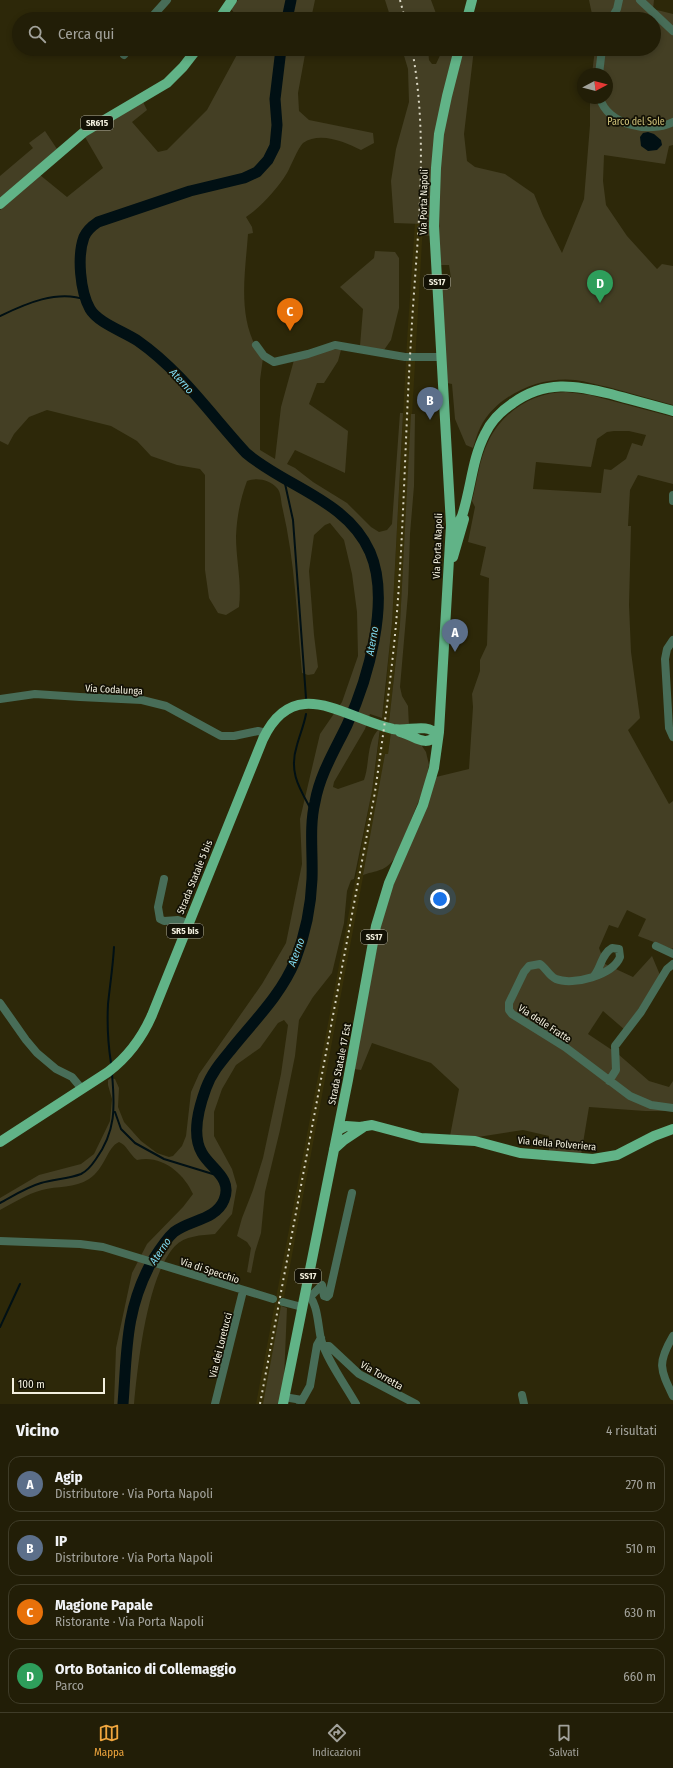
<!DOCTYPE html>
<html lang="it">
<meta charset="utf-8">
<style>
:root{--surface:#221e07;--page:#2a2711;--text:#f1f3f6;--muted:#a2a29b;--line:#3f3c28;--accent:#f0a63e}
body{margin:0;font-family:"Fira Sans Condensed",sans-serif;background:var(--page);color:var(--text)}
.compass{position:absolute;left:577px;top:68px;width:36px;height:36px;border-radius:50%;background:var(--surface);box-shadow:0 2px 6px #0003;rotate:83deg}
.scale{position:absolute;left:12px;bottom:10px;width:93px;box-sizing:border-box;padding-left:4px;border:2px solid #f3f0df;border-top:0;font-size:11px;line-height:14px;white-space:nowrap;color:#f3f0df;-webkit-text-stroke:3px #131105;paint-order:stroke}
.you{position:absolute;left:440px;top:899px;width:14px;height:14px;margin:-10px;border:3px solid #fff;border-radius:50%;background:#1a73e8;box-shadow:0 0 0 6px #1a73e833}
.badge{display:grid;place-items:center;width:26px;height:26px;border-radius:50%;background:var(--accent);color:#fff;font-size:13px;font-weight:700}
.pin{position:absolute;translate:-50% -33px;filter:drop-shadow(0 1px 2px #0008)}
.pin::after{content:'';position:absolute;top:21px;width:14px;height:12px;background:inherit;clip-path:polygon(0 0,100% 0,50% 100%)}
.list{margin:0;padding:0;list-style:none}
h2{display:flex;justify-content:space-between;align-items:center;height:52px;margin:0;padding:0 16px;font-size:17px}
h2 small{font-size:13px;font-weight:400;color:var(--muted)}
.list li{display:grid;grid-template-columns:26px 1fr auto;gap:12px;align-items:center;box-sizing:border-box;height:56px;margin:0 8px 8px;padding:0 8px;border:1px solid var(--line);border-radius:12px}
.list b{display:block;font-size:15px;white-space:nowrap}
.list p{margin:0;font-size:13px;white-space:nowrap;color:var(--muted)}
.list em{font-size:13px;font-style:normal;color:var(--muted)}
.icon{flex:none;width:22px;height:22px;fill:none;stroke:currentColor;stroke-width:2;stroke-linecap:round;stroke-linejoin:round}
.map{position:relative;flex:none;width:673px;height:1404px;overflow:hidden}
.search{position:absolute;background:var(--surface);box-shadow:0 2px 6px #0003;left:12px;right:12px;top:12px;height:44px;display:flex;align-items:center;gap:10px;box-sizing:border-box;padding:0 14px;border-radius:22px;color:var(--muted);font-size:15px}
.sheet{height:308px;background:var(--surface)}
nav{display:flex;justify-content:space-around;align-items:center;box-sizing:border-box;height:56px;border-top:1px solid var(--line);background:var(--surface);font-size:11px;color:var(--muted)}
nav a{display:grid;justify-items:center;gap:2px}
nav .on{color:var(--accent)}
.map>svg:first-child{display:block}
.built{fill:#373008}
.green{fill:#443f24;fill-rule:evenodd}
.water{fill:#011014}
.lines{fill:none;stroke-linecap:round;stroke-linejoin:round}
.stream{stroke:#011014;stroke-width:2}
.river{stroke:#011014;stroke-width:11}
.minor{stroke:#486d58;stroke-width:8}
.major{stroke:#61b387;stroke-width:10}
.rail{stroke:#dad7c4;stroke-width:2;stroke-dasharray:2 4;stroke-linecap:butt}
.labels{text-anchor:middle;stroke-width:3.5;stroke-linejoin:round;paint-order:stroke}
.shield{fill:#131105;stroke:#b0ad9e;stroke-width:1}
.shield-label{font-size:9px;font-weight:bold;fill:#f3f0df}
.park-label{font-size:10px;fill:#cec17a;stroke:#131105}
.street-label{font-size:10px;fill:#f3f0df;stroke:#131105}
.water-label{font-size:11px;font-style:italic;fill:#7ed9ef;stroke:#131105}
</style>
<div class="map">
<svg width="673" height="1404" viewBox="0 0 673 1404">
<rect width="100%" height="100%" fill="#2d2809"/>
<path class="built" d="M415,223L423,224L400,624L388,731L391,732L388,754H385L379,792L264,1404H256L372,791L385,697L392,623L407,341Z"/>
<path class="green" d="M238,0H315L311,19H239L231,9Z
M385,0H431L438,19H391Z
M589,0H654L653,9L673,14V145L669,146L665,164L604,155L603,181L606,205L627,236L657,269L662,264L673,266V405C651,399 630,393 608,387C597,385 586,381 575,380C540,376 496,395 480,428C477,434 475,442 473,448L466,445L455,419L452,384L447,383L440,279L451,278L449,265H439L431,236L422,235V224L394,223L391,181L396,149L409,102L408,69L402,49H428L429,60L432,64H436L443,49H474L464,134L467,161L475,167L505,174L534,194L543,216L562,253L584,199L590,125V98H607V74H592L595,49H654V19H593Z
M240,49H306L298,93L299,111L309,120L373,133L374,143L361,150C345,142 320,131 303,143C298,148 291,166 287,173C278,188 260,208 246,217L252,227L253,233L248,234C245,276 236,322 263,358L260,380V450L275,459L281,407L294,360L331,349L341,350L338,361L324,383H317L309,404L348,431L345,473L295,450L287,464L295,468L313,482L347,503L371,527L379,532L387,530L392,524L400,413H403L392,623L382,718L370,714L365,729L334,782L333,787L338,789L364,780C370,764 366,740 380,728L372,791L354,879L351,880L347,891L344,923L332,973L313,997L299,1020L295,1056L280,1130L265,1192L261,1233L255,1252L251,1273L247,1272L251,1248L247,1242L237,1236L242,1218L253,1190L263,1158L281,1074L288,1025L284,1020L278,1023L260,1048L236,1065L222,1089L214,1112V1136L232,1169L237,1186L232,1214L215,1234C202,1235 184,1236 175,1246C147,1276 138,1363 134,1404H114L116,1348L132,1273L147,1244L183,1207L193,1194C184,1173 161,1154 137,1160C129,1154 127,1145 119,1142C107,1147 105,1169 89,1179C75,1188 57,1186 42,1190C27,1194 13,1203 0,1210V1198L39,1175L81,1164L94,1154L110,1121L112,1099L108,1085V1080L111,1078L115,1079L119,1088L118,1107L124,1122L141,1141L157,1153L169,1157L173,1156L182,1146L186,1136L191,1092L199,1074L262,984L286,943L302,864L300,819L320,734L342,702L358,656L357,612L352,574L344,540L330,523L325,525L314,535L309,571L314,635L318,667L314,674L308,675L302,673C297,618 295,560 282,506C281,501 281,492 277,488C270,480 257,477 247,481C240,500 237,516 236,536C236,560 242,583 239,607L226,615L218,613L209,598L205,570V475L200,469L177,465L151,456L137,441L111,426L47,410L29,417L14,434L8,445L0,441V210L40,175L67,197L103,168L85,137L143,102L147,110L132,122L158,152L167,150L207,110Z
M45,131L57,149L0,199V176L33,148L29,143Z
M375,251L395,252L399,258V308L391,340L384,350L360,346L363,309L340,287L374,258Z
M566,392L590,395L673,417V484L638,475L630,490L628,526H631L629,605L631,652L640,718L628,730L669,804L673,801V948L672,949L638,936L646,919L627,910L618,928L609,925L599,948L605,964L633,977L652,956L660,975L625,1030L603,1011L588,1034L618,1054L649,1081L669,1087L673,1081V1111H645L589,1107L581,1155L549,1153V1136L523,1130L478,1137L450,1136L459,1089L431,1063L372,1043L361,1070L354,1069L384,909L436,777L469,769L473,707L472,694L480,671V660L487,645L489,578L480,575L486,547L468,542L475,507L472,501C477,482 479,460 488,442C502,412 533,392 566,392ZM614,431H629L646,435L642,446L632,443L626,459L611,470L604,469L601,493L533,489L536,462L591,467L597,439L607,432Z
M411,414H415L414,486L410,534L408,594L400,687L402,696L408,706L409,727L426,752L429,765L425,785L397,855C385,872 381,869 363,875L385,754H388L391,732L388,731L400,624Z
M281,1306L287,1308L284,1379L279,1404H263Z"/>
<path class="water" d="M648,132L654,134L661,140L662,145L657,150L648,151L641,146L640,137L643,133Z"/>
<g class="lines">
<path class="stream" d="M0,316C25,304 58,289 86,300
M284,479L293,520L306,698
M306,714C304,725 300,734 297,745C288,773 300,789 313,813
M111,1063C108,1044 107,1024 108,1004C110,985 113,966 114,947
M115,1112L121,1129L135,1143L164,1159L216,1175L225,1183
M0,1203C13,1196 27,1187 41,1183C54,1179 68,1179 81,1174C87,1171 92,1165 96,1159C116,1131 115,1107 112,1074
M0,1327L20,1284"/>
<path class="river" d="M287,19L291,0
M123,1404C127,1352 125,1311 151,1263C158,1252 165,1240 174,1232C189,1220 216,1220 224,1200C233,1178 211,1169 202,1153C191,1134 199,1107 206,1088C211,1074 220,1063 230,1051C253,1022 281,995 295,961C305,935 311,907 312,879C313,853 309,827 315,802C320,774 335,750 347,725C368,679 391,600 370,552C347,500 286,487 246,453C211,415 181,371 138,341C125,332 98,323 90,309C80,291 77,256 84,237C87,230 92,226 98,222L190,191L244,178L257,172L268,160L275,146L277,125L275,99L281,49"/>
<path class="minor" d="M640,0L673,31
M150,19L167,0
M611,19L617,9L619,0
M124,55L129,49
M599,74L602,49
M600,98C607,125 650,134 673,122
M256,345L264,356L274,362L308,354L335,345L405,357H442
M673,495V501
M673,640L667,649L665,659L669,728L673,737
M0,699L35,694L80,697L142,700L166,706L221,736H234L258,731L266,733
M164,879L158,907L160,919L164,921L178,920L188,923
M656,946L673,954
M593,977C601,969 601,954 612,948L619,949L620,957C613,975 573,986 556,979C549,976 546,968 540,964L529,966L524,972L509,1003V1010L512,1014L565,1047L630,1096L651,1105L673,1108
M0,1003L26,1040L37,1053L56,1069L72,1077L82,1089
M609,1081L616,1070L615,1046L641,1012L667,969L673,964
M0,1241L80,1244L103,1247L273,1299
M306,1294C318,1299 318,1328 321,1339C326,1359 346,1386 356,1404
M310,1297L322,1285L324,1296L327,1297L329,1295L352,1193
M283,1302L302,1307
M673,1336C657,1363 660,1369 673,1396
M323,1346H329L359,1374L416,1404
M522,1395L524,1404
M284,1397L302,1400
M215,1404L243,1291
M300,1404L310,1386L317,1345L321,1338"/>
<path class="major" d="M219,19L232,0
M467,19L472,0
M0,204L84,132L167,83L183,67L197,49
M451,530L458,524L462,516C471,489 472,459 485,434C491,421 501,411 513,403C545,380 575,385 611,394C632,400 652,405 673,411
M453,557L464,519
M400,732C416,736 424,748 438,735
M338,1130L346,1126L360,1127L372,1125L421,1138L475,1141L520,1153L593,1159L617,1155L654,1136L673,1129
M0,1142L108,1072C129,1056 142,1038 152,1015L263,739C294,673 344,718 393,729C409,732 426,722 438,735
M334,1149L344,1140L365,1126
M283,1404L348,1080L376,926L389,883L423,805L434,768L439,732L451,525L434,226L436,168L439,134L447,96L459,49"/>
<path class="rail" d="M400,0L405,19
M260,1404L375,792C383,736 391,680 396,624C404,530 405,435 411,340C416,244 430,145 412,49"/>
</g>
<g class="labels">
<g class="shield">
<rect x="81" y="116" width="32" height="14" rx="3"/>
<rect x="424" y="275" width="26" height="14" rx="3"/>
<rect x="167" y="924" width="36" height="14" rx="3"/>
<rect x="361" y="930" width="26" height="14" rx="3"/>
<rect x="295" y="1269" width="26" height="14" rx="3"/>
</g>
<g class="shield-label">
<text x="97" y="126">SR615</text>
<text x="437" y="285">SS17</text>
<text x="185" y="934">SR5 bis</text>
<text x="374" y="940">SS17</text>
<text x="308" y="1279">SS17</text>
</g>
<g class="park-label">
<text x="636" y="125">Parco del Sole</text>
</g>
<g class="street-label">
<text transform="translate(423 202) rotate(-89)" y="4">Via Porta Napoli</text>
<text transform="translate(437 546) rotate(-88)" y="4">Via Porta Napoli</text>
<text transform="translate(114 689) rotate(3)" y="4">Via Codalunga</text>
<text transform="translate(194 877) rotate(-68)" y="4">Strada Statale 5 bis</text>
<text transform="translate(545 1023) rotate(33)" y="4">Via delle Fratte</text>
<text transform="translate(339 1064) rotate(-79)" y="4">Strada Statale 17 Est</text>
<text transform="translate(557 1143) rotate(5)" y="4">Via della Polveriera</text>
<text transform="translate(210 1270) rotate(18)" y="4">Via di Specchio</text>
<text transform="translate(220 1345) rotate(-76)" y="4">Via dei Loretucci</text>
<text transform="translate(382 1375) rotate(30)" y="4">Via Torretta</text>
</g>
<g class="water-label">
<text transform="translate(182 381) rotate(48)" y="4">Aterno</text>
<text transform="translate(372 641) rotate(-80)" y="4">Aterno</text>
<text transform="translate(296 952) rotate(-70)" y="4">Aterno</text>
<text transform="translate(160 1251) rotate(-56)" y="4">Aterno</text>
</g>
</g>
</svg>
<svg class="compass" viewBox="-18 -18 36 36"><path d="M0-13l5 13h-10z" fill="#e53935"/><path d="M0 13l5-13h-10z" fill="#a2a29b"/></svg>
<div class="scale">100 m</div>
<div class="you"></div>
<div class="pin badge" style="left:455px;top:652px;background:#5c6f8a">A</div>
<div class="pin badge" style="left:430px;top:420px;background:#5c6f8a">B</div>
<div class="pin badge" style="left:290px;top:331px;background:#e8710a">C</div>
<div class="pin badge" style="left:600px;top:303px;background:#2e9e5b">D</div>
<div class="search"><svg class="icon" aria-label="search" viewBox="0 0 24 24"><circle cx="10" cy="10" r="6"/><path d="M15 15l6 6"/></svg>Cerca qui</div>
</div>
<section class="sheet">
<h2>Vicino<small>4 risultati</small></h2>
<ul class="list">
<li><span class="badge" style="background:#5c6f8a">A</span><div><b>Agip</b><p>Distributore · Via Porta Napoli</p></div><em>270 m</em></li>
<li><span class="badge" style="background:#5c6f8a">B</span><div><b>IP</b><p>Distributore · Via Porta Napoli</p></div><em>510 m</em></li>
<li><span class="badge" style="background:#e8710a">C</span><div><b>Magione Papale</b><p>Ristorante · Via Porta Napoli</p></div><em>630 m</em></li>
<li><span class="badge" style="background:#2e9e5b">D</span><div><b>Orto Botanico di Collemaggio</b><p>Parco</p></div><em>660 m</em></li>
</ul>
</section>
<nav>
<a class="on"><svg class="icon" aria-label="map" viewBox="0 0 24 24"><path d="M3 6l6-2 6 2 6-2v14l-6 2-6-2-6 2zM9 4v14M15 6v14"/></svg>Mappa</a>
<a><svg class="icon" aria-label="directions" viewBox="0 0 24 24"><path d="M12 3l9 9-9 9-9-9zM9 14v-3h6M13 9l2 2-2 2"/></svg>Indicazioni</a>
<a><svg class="icon" aria-label="saved" viewBox="0 0 24 24"><path d="M7 4h10v16l-5-4-5 4z"/></svg>Salvati</a>
</nav>
